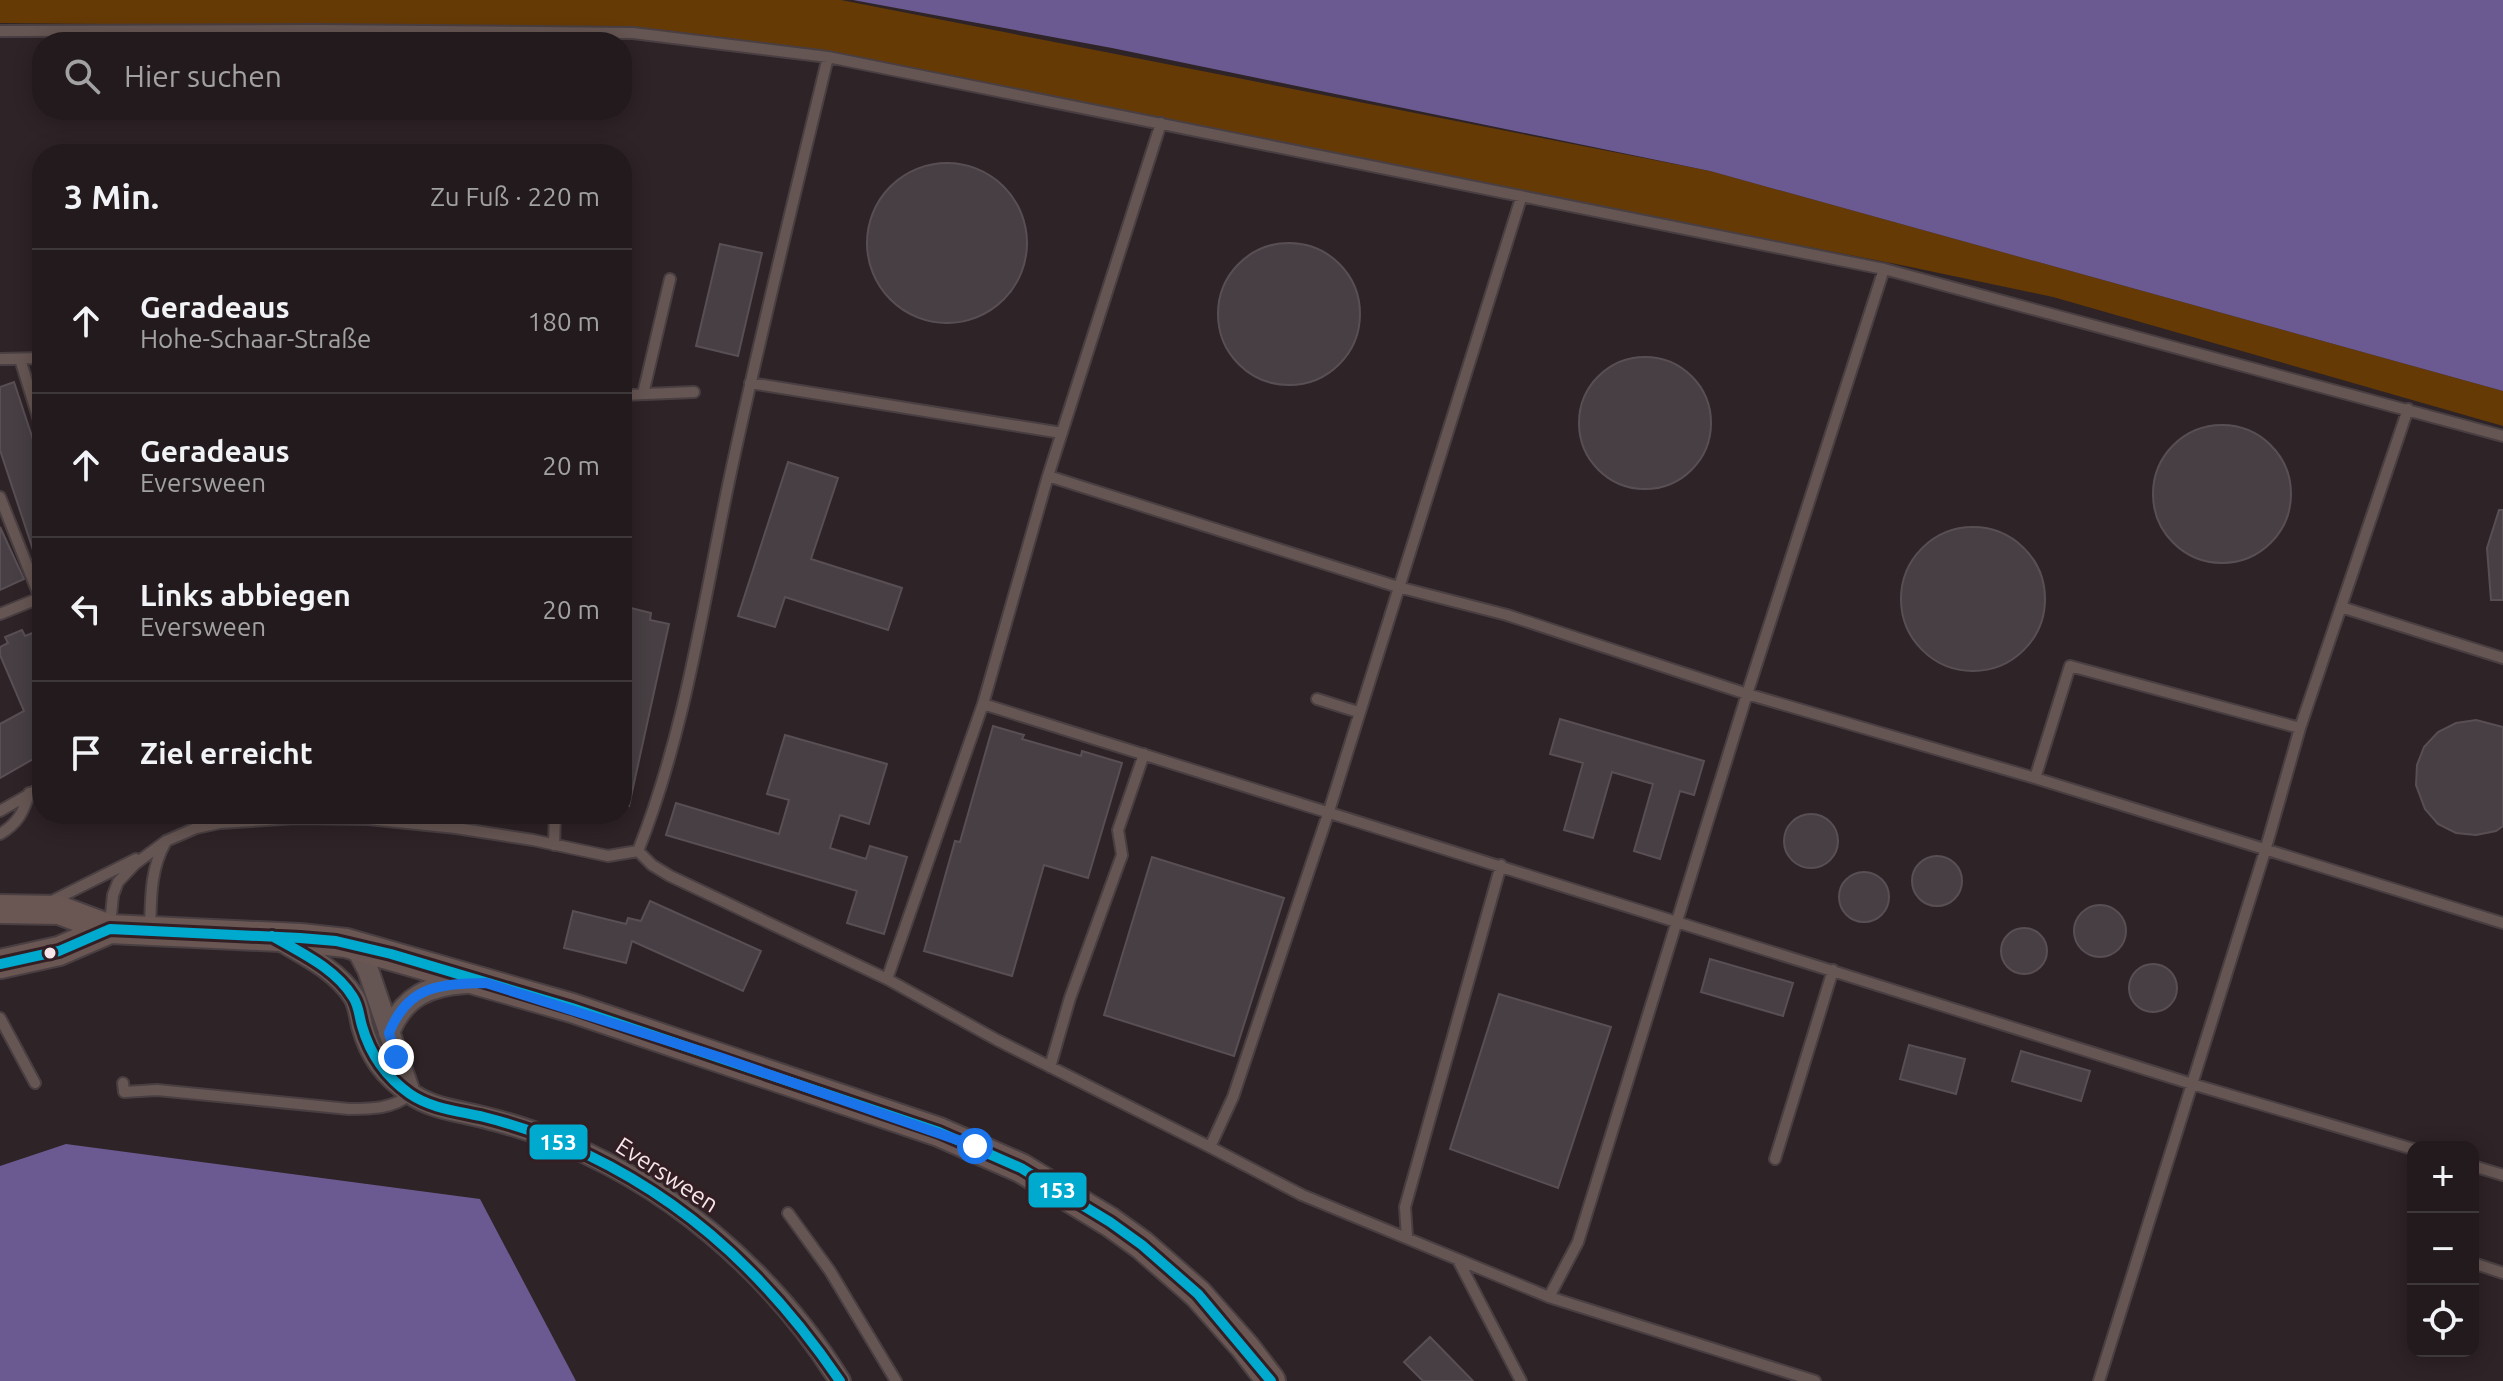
<!DOCTYPE html>
<html lang="de">
<meta charset="utf-8">
<style>
:root{--surface:#221a1c;--page:#2a2325;--text:#f1f3f6;--muted:#a2a1a3;--line:#3f383b}
body{margin:0;font-family:Ubuntu,sans-serif;background:var(--page);color:var(--text)}
.controls{position:absolute;right:24px;bottom:24px;display:grid;overflow:hidden;border-radius:16px;box-shadow:0 4px 20px #0003}
.controls button{width:72px;height:72px;display:grid;place-items:center;padding:0;border:0;border-bottom:2px solid var(--line);background:var(--surface);color:var(--text);font:40px sans-serif}
.stop{position:absolute;width:24px;height:24px;margin:-18px;border:6px solid #1a73e8;border-radius:50%;background:#fff}
.stop.end{background:#1a73e8;border-color:#fff;box-shadow:0 2px 8px #0008}
.list{margin:0;padding:0;list-style:none}
h2{display:flex;justify-content:space-between;align-items:center;height:104px;margin:0;padding:0 32px;font-size:34px}
h2 small{font-size:26px;font-weight:400;color:var(--muted)}
.list li{display:grid;grid-template-columns:52px 1fr auto;gap:24px;align-items:center;box-sizing:border-box;height:144px;padding:0 32px;border-top:2px solid var(--line)}
.list b{display:block;font-size:30px;white-space:nowrap}
.list p{margin:0;font-size:26px;white-space:nowrap;color:var(--muted)}
.list em{font-size:26px;font-style:normal;color:var(--muted)}
.icon{flex:none;width:44px;height:44px;fill:none;stroke:currentColor;stroke-width:2;stroke-linecap:round;stroke-linejoin:round}
.map{position:relative;flex:none;width:2503px;height:1381px;overflow:hidden}
.search{position:absolute;background:var(--surface);box-shadow:0 4px 20px #0003;left:32px;top:32px;width:600px;height:88px;display:flex;align-items:center;gap:20px;box-sizing:border-box;padding:0 28px;border-radius:32px;color:var(--muted);font-size:30px}
.panel{position:absolute;background:var(--surface);box-shadow:0 4px 20px #0003;left:32px;top:144px;width:600px;height:680px;border-radius:32px}
.map>svg:first-child{display:block}
.forest{fill:#663a05}
.water{fill:#6b5a91}
.building{fill:#473f43;stroke:#584f54;stroke-width:2}
.lines{fill:none;stroke-linecap:round;stroke-linejoin:round}
.service-casing{stroke:#493f42;stroke-width:14}
.minor-casing{stroke:#493f42;stroke-width:24}
.secondary-casing{stroke:#493f42;stroke-width:32}
.service{stroke:#665653;stroke-width:10}
.minor{stroke:#665653;stroke-width:20}
.secondary{stroke:#6a5652;stroke-width:28}
.bus-1-casing{stroke:#331e24;stroke-width:16}
.bus-1{stroke:#00a9ce;stroke-width:10}
.route{stroke:#1a73e8;stroke-width:10}
.bus-dot{fill:#f6e6ea;stroke:#331e24;stroke-width:3}
.labels{text-anchor:middle;stroke-width:6;stroke-linejoin:round;paint-order:stroke}
.street-label{font-size:24px;fill:#f6e6ea;stroke:#331e24}
.line-badge{stroke:#331e24;stroke-width:3}
.badge-label{font-size:22px;text-anchor:middle;font-weight:bold;fill:#fff}
</style>
<div class="map">
<svg width="2503" height="1381" viewBox="0 0 2503 1381">
<rect width="100%" height="100%" fill="#2e2326"/>
<path class="forest" d="M0,0H841L1710,171L2503,391V426L2053,297L1901,265L758,42L664,30L604,29L0,23Z"/>
<path class="water" d="M853,0H2503V391L1710,171L1112,48Z
M66,1144L480,1199L576,1381H0V1166Z"/>
<path class="building" d="M867 243a80 80 0 1 1 160 0a80 80 0 1 1-160 0Z
M1218 314a71 71 0 1 1 142 0a71 71 0 1 1-142 0Z
M720,244L762,253L738,356L696,346Z
M1579 423a66 66 0 1 1 132 0a66 66 0 1 1-132 0Z
M14,382L42,467V567L39,568L0,450V387Z
M2153 494a69 69 0 1 1 138 0a69 69 0 1 1-138 0Z
M788,462L838,478L811,559L902,588L888,630L785,597L775,627L738,616Z
M2499,510H2503V600H2491L2487,548Z
M0,527L24,579L0,590Z
M1901 599a72 72 0 1 1 144 0a72 72 0 1 1-144 0Z
M631,608L651,613L650,620L669,624L629,806L622,805V647Z
M22,630L25,636L35,632L42,648V754L0,778V724L24,711L0,655V647L8,643L5,637Z
M1560,719L1704,761L1694,795L1680,791L1660,859L1634,851L1653,784L1612,772L1593,838L1564,830L1583,763L1550,754Z
M2476,720L2503,727V826L2496,831L2476,835L2456,833L2438,824L2425,809L2416,785L2417,765L2424,747L2438,732L2456,723Z
M993,726L1024,735L1022,739L1081,756L1082,751L1122,763L1088,878L1044,865L1012,976L924,951L955,841L960,842Z
M785,735L887,764L869,824L840,815L830,848L866,859L870,846L907,857L884,934L847,923L857,891L666,835L676,803L779,834L789,800L767,794Z
M1784 841a27 27 0 1 1 54 0a27 27 0 1 1-54 0Z
M1912 881a25 25 0 1 1 50 0a25 25 0 1 1-50 0Z
M1152,857L1284,898L1234,1056L1104,1015Z
M1839 897a25 25 0 1 1 50 0a25 25 0 1 1-50 0Z
M650,901L761,951L743,991L632,941L626,963L564,948L573,911L626,924L628,918L641,921Z
M2074 931a26 26 0 1 1 52 0a26 26 0 1 1-52 0Z
M2001 951a23 23 0 1 1 46 0a23 23 0 1 1-46 0Z
M1710,959L1793,983L1783,1016L1701,992Z
M2129 988a24 24 0 1 1 48 0a24 24 0 1 1-48 0Z
M1499,994L1611,1027L1558,1188L1450,1149Z
M1909,1045L1965,1059L1956,1094L1900,1079Z
M2021,1051L2090,1071L2081,1101L2012,1081Z
M1430,1337L1473,1381H1423L1404,1362Z"/>
<g class="lines">
<defs>
<path id="service" d="M0,31L315,30L633,33L828,57L1884,269L2503,436
M0,359L42,358
M20,359L42,430
M750,383L1062,433
M643,394L670,279
M622,395L694,392
M1048,476L1398,587L1507,615L1747,694L2035,778L2503,923
M0,497L40,598
M2341,607L2503,658
M0,614L42,597
M1317,699L1358,712
M983,704L2192,1084L2413,1149
M2035,778L2070,666L2300,728
M0,811L42,787
M0,834C17,824 24,812 29,793
M554,845L555,814
M638,851C685,733 703,605 729,481C759,339 794,198 828,57
M50,902L136,859
M110,925L113,895L118,882L135,864L166,841L196,828L220,823L296,818L368,819L456,828L533,840L608,856L638,851L652,865L670,876L887,979L997,1040L1210,1147L1302,1195L1549,1297L1815,1381
M150,929C151,899 150,870 165,843
M887,979L983,704L1048,476L1161,123
M0,1018L35,1083
M1050,1067L1070,998L1122,855L1118,830L1144,754
M123,1083L124,1092L157,1090L349,1109C372,1109 392,1109 411,1094
M1210,1147L1233,1097L1329,811L1521,198
M1775,1159L1833,970
M2473,1166L2503,1175
M788,1213L830,1271L896,1381
M1407,1237L1405,1207L1501,865
M1458,1260L1521,1381
M2473,1263L2503,1273
M1549,1297L1578,1242L1747,694L1884,269
M2099,1381L2265,851L2300,728L2408,409"/>
<path id="minor" d="M278,939C305,955 337,970 354,997C359,1006 360,1017 362,1026C370,1056 385,1076 410,1093C433,1110 463,1111 490,1119C507,1123 525,1129 542,1135C664,1179 772,1271 840,1381
M348,945L359,953L368,970L409,1090
M389,1033C403,997 429,985 466,983"/>
<path id="secondary" d="M0,909L59,910L110,929L300,938L346,943L572,1008L939,1132L1021,1168L1110,1222L1142,1245L1198,1294L1245,1347L1271,1381
M0,964L59,951L110,929"/>
</defs>
<use href="#service" class="service-casing"/>
<use href="#minor" class="minor-casing"/>
<use href="#secondary" class="secondary-casing"/>
<use href="#service" class="service"/>
<use href="#minor" class="minor"/>
<use href="#secondary" class="secondary"/>
<defs>
<path id="bus-1" d="M272,936C301,953 335,968 353,997C359,1006 359,1016 362,1026C370,1054 386,1077 410,1094C432,1109 459,1111 484,1117C504,1122 523,1128 542,1135C671,1185 763,1268 840,1381
M0,964L59,951L110,929L300,938L336,941L391,954L572,1008L939,1132L1021,1168L1110,1222L1142,1245L1198,1294L1271,1381"/>
</defs>
<use href="#bus-1" class="bus-1-casing"/>
<use href="#bus-1" class="bus-1"/>
</g>
<g class="lines">
<path class="route" d="M396,1057L389,1033C408,985 440,984 486,983L719,1057L975,1146"/>
</g>
<circle class="bus-dot" cx="50" cy="953" r="7"/>
<g class="labels">
<g class="street-label">
<text transform="translate(667 1175) rotate(33)" y="8">Eversween</text>
</g>
</g>
<g class="line-badge">
<rect x="528" y="1123" width="61" height="38" rx="8" fill="#00a9ce"/>
<rect x="1027" y="1171" width="61" height="38" rx="8" fill="#00a9ce"/>
</g>
<g class="badge-label">
<text x="558" y="1150">153</text>
<text x="1057" y="1198">153</text>
</g>
</svg>
<div class="controls">
<button>+</button>
<button>−</button>
<button><svg class="icon" aria-label="locate" viewBox="0 0 24 24"><circle cx="12" cy="12" r="6"/><path d="M12 2v4M12 18v4M2 12h4M18 12h4"/></svg></button>
</div>
<div class="stop" style="left:975px;top:1146px"></div>
<div class="stop end" style="left:396px;top:1057px"></div>
<div class="search"><svg class="icon" aria-label="search" viewBox="0 0 24 24"><circle cx="10" cy="10" r="6"/><path d="M15 15l6 6"/></svg>Hier suchen</div>
<section class="panel">
<h2>3 Min.<small>Zu Fuß · 220 m</small></h2>
<ul class="list">
<li><svg class="icon" aria-label="ahead" viewBox="0 0 24 24"><path d="M12 20V5M6 11l6-6 6 6"/></svg><div><b>Geradeaus</b><p>Hohe-Schaar-Straße</p></div><em>180 m</em></li>
<li><svg class="icon" aria-label="ahead" viewBox="0 0 24 24"><path d="M12 20V5M6 11l6-6 6 6"/></svg><div><b>Geradeaus</b><p>Eversween</p></div><em>20 m</em></li>
<li><svg class="icon" aria-label="left" viewBox="0 0 24 24"><path d="M17 20v-9H6M10 6l-5 5 5 5"/></svg><div><b>Links abbiegen</b><p>Eversween</p></div><em>20 m</em></li>
<li><svg class="icon" aria-label="arrive" viewBox="0 0 24 24"><path d="M6 21V4h12l-3 4 3 4H6"/></svg><div><b>Ziel erreicht</b></div></li>
</ul>
</section>
</div>
